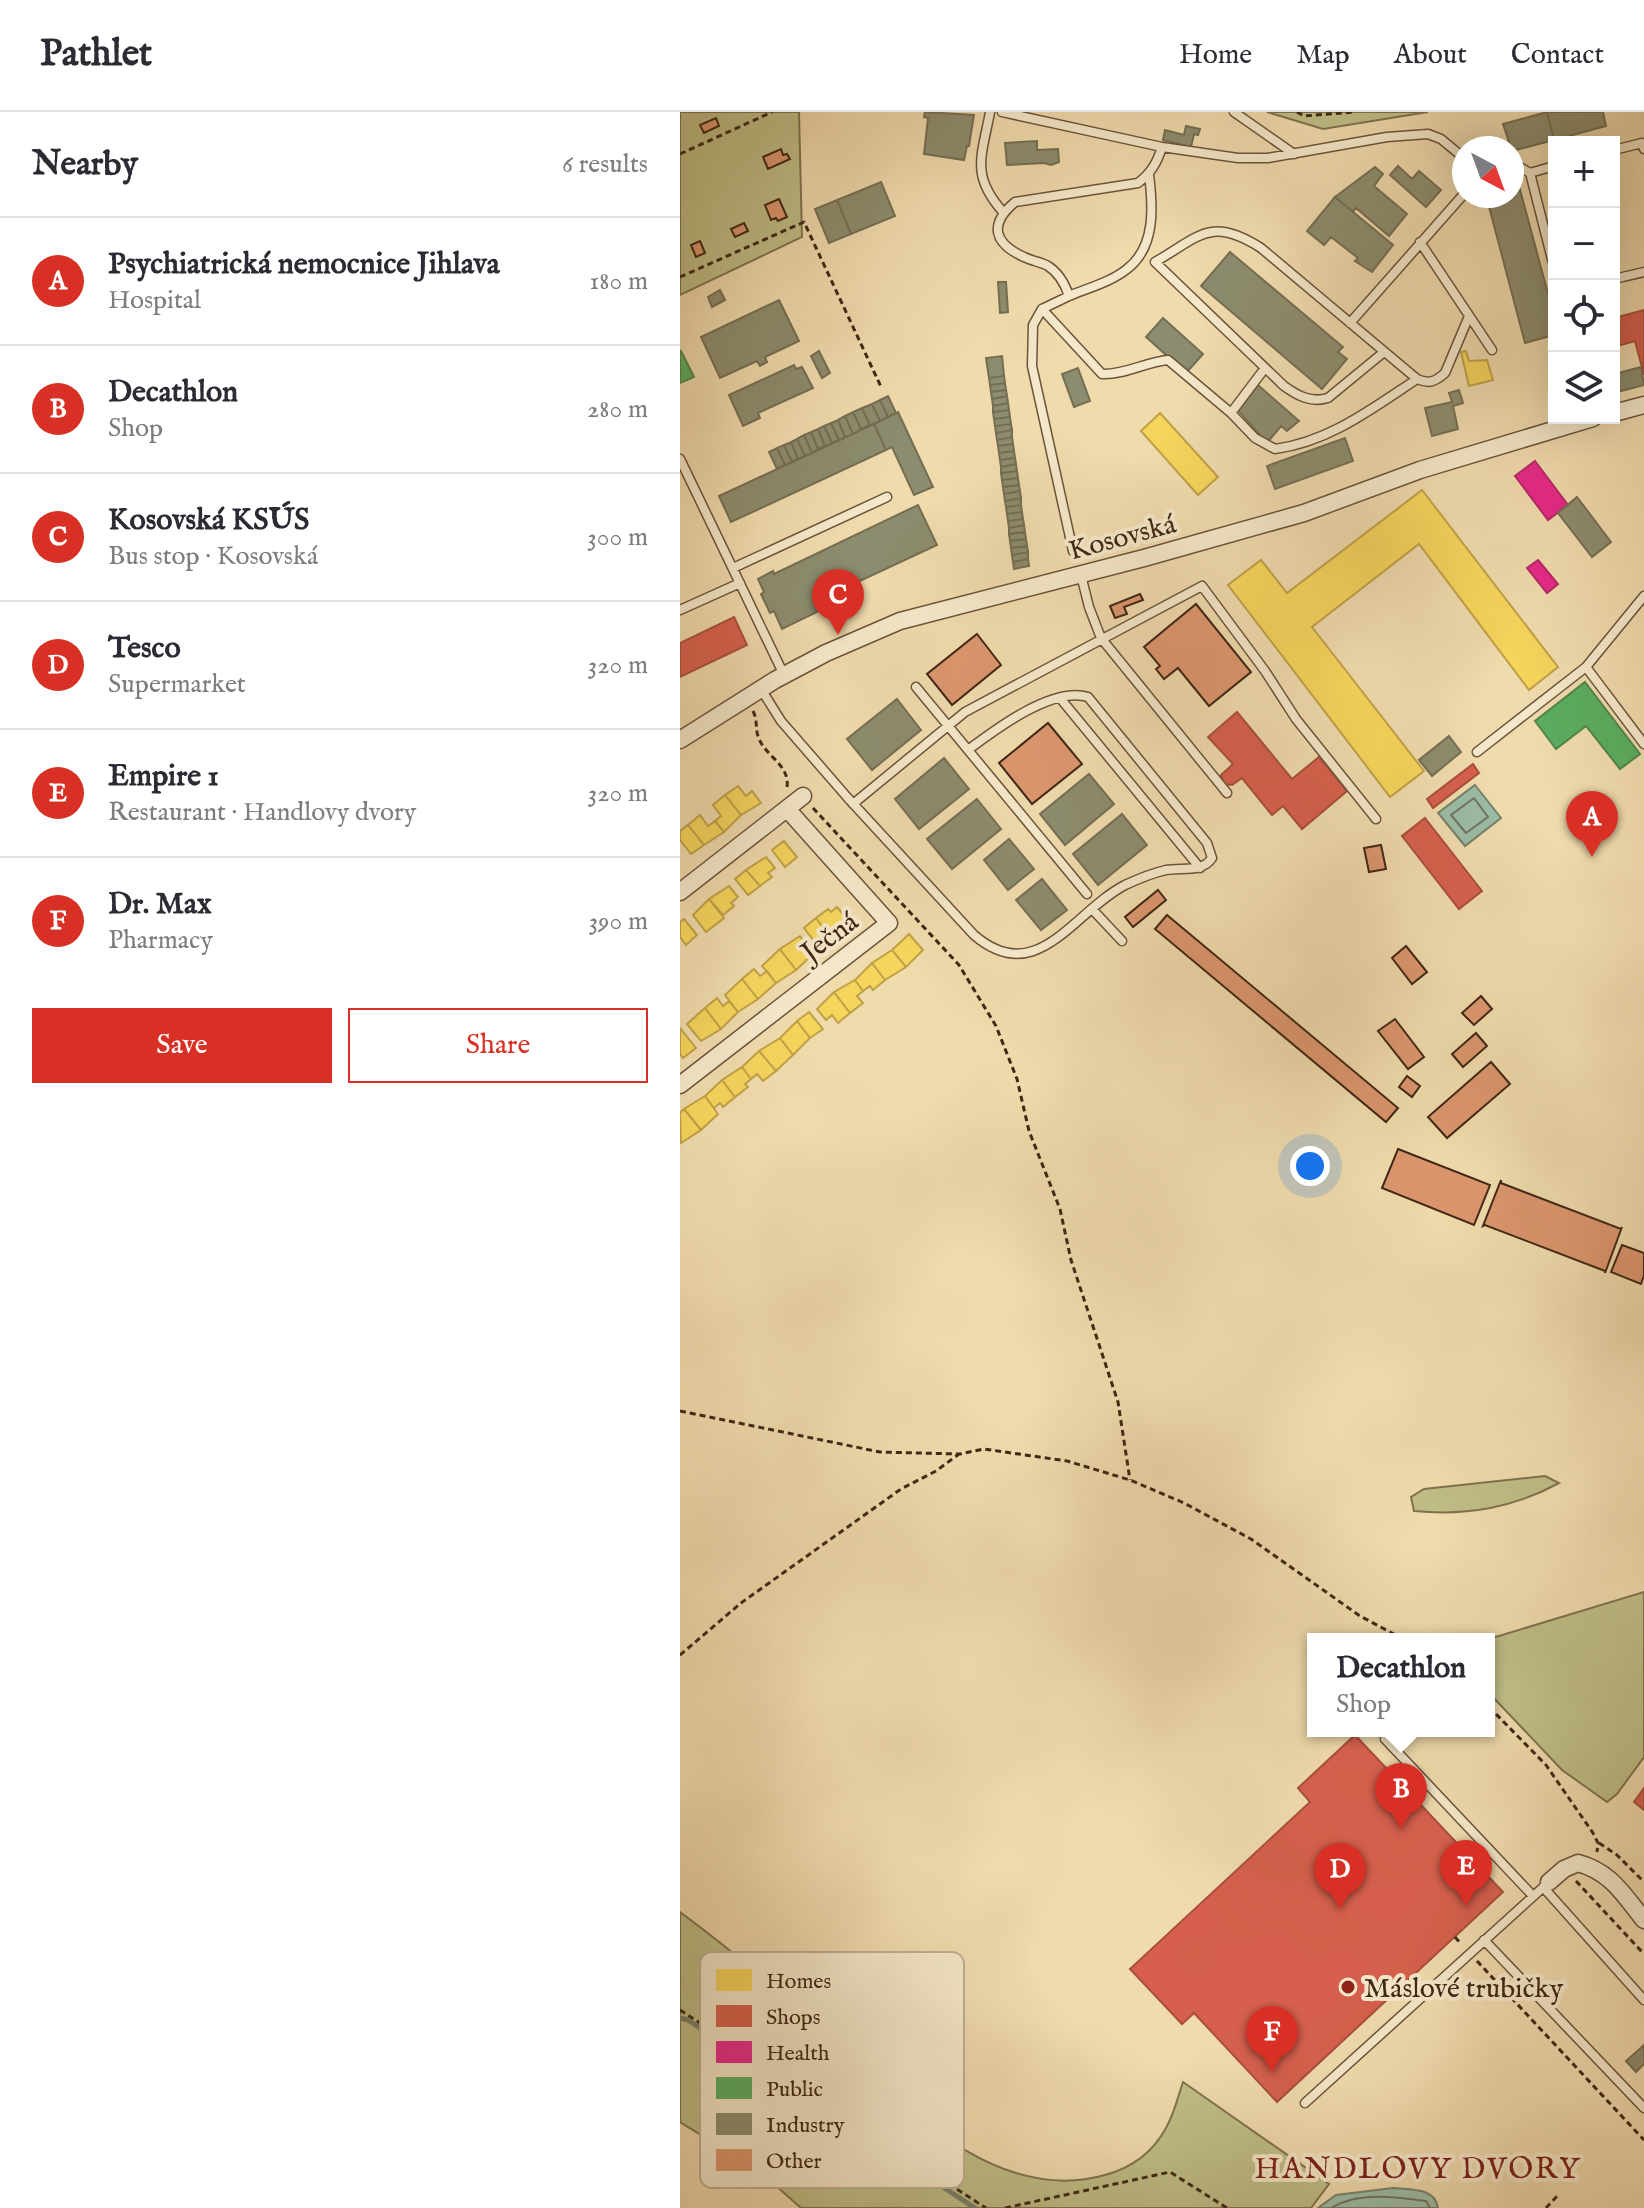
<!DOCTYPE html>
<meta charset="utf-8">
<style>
:root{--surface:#fff;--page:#f2f2f3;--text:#2b2b33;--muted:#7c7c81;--line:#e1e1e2;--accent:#d93025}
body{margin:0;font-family:"IM FELL English",serif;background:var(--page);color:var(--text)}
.controls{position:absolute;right:24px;top:24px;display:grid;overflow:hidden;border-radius:0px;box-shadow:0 8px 32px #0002}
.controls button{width:72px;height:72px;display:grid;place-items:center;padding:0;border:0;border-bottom:2px solid var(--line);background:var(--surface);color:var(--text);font:40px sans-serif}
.compass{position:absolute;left:772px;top:24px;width:72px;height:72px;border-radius:50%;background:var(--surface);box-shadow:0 8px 32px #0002;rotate:139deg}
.you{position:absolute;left:630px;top:1054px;width:28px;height:28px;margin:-20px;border:6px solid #fff;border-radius:50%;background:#1a73e8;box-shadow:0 0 0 12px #1a73e833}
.badge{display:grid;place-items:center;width:52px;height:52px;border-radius:50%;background:var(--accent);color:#fff;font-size:26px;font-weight:700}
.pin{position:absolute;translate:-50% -66px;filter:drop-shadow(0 2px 4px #0008)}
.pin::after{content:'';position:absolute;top:42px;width:28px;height:24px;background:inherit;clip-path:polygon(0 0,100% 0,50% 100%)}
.popup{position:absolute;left:627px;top:1521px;width:188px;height:104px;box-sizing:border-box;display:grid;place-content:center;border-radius:0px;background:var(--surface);filter:drop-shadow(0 2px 6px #0005);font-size:26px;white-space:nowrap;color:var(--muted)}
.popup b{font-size:30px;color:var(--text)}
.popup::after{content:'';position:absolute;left:50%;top:100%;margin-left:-16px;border:16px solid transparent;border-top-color:var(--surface)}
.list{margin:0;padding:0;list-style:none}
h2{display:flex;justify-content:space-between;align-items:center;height:104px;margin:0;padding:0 32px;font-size:34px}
h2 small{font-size:26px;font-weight:400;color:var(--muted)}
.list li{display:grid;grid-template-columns:52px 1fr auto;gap:24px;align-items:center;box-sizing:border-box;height:128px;padding:0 32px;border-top:2px solid var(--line)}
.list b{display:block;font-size:30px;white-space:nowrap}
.list p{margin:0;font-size:26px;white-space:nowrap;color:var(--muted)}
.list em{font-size:26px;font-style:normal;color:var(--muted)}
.actions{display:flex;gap:16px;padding:24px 32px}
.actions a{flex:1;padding:18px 0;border:2px solid var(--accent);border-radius:0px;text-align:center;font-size:28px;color:var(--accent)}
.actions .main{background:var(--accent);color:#fff}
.icon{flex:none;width:44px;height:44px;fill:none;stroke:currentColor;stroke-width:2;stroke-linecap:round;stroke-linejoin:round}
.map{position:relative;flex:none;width:964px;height:2096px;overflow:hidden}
header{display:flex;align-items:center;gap:48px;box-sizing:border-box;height:112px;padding:0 40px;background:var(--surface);border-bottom:2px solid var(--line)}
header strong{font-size:38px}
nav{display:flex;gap:44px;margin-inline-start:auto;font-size:28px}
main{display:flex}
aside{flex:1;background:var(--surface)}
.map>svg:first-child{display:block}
.green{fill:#bfbe86;stroke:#7f724e;stroke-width:2}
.water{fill:#9bbca6;stroke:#76806c;stroke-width:2}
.homes{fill:#f6d55c;stroke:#bfa147;stroke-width:2}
.shops{fill:#d6604d;stroke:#a94f3c;stroke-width:2}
.health{fill:#e7298a;stroke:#b52867;stroke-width:2}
.public{fill:#5aae61;stroke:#52864a;stroke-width:2}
.industry{fill:#8c8c6e;stroke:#756e53;stroke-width:2}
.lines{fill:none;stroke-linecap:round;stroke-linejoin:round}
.shore{stroke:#6d725e;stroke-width:2}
.stream{stroke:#76806c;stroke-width:5}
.building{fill:#dc966e;stroke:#3f2715;stroke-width:2}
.service-casing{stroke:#6b543b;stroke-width:11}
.minor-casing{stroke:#6b543b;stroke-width:19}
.path{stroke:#3f2715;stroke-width:3;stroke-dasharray:6 4;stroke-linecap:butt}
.service{stroke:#f5e8ca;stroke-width:8}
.minor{stroke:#f5e8ca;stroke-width:16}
.poi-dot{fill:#8f2418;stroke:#f5e8ca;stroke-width:3}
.labels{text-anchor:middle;stroke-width:8;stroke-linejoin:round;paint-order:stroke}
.street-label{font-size:28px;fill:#3f2715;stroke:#f5e8ca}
.poi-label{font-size:28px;fill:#3f2715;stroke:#f5e8ca;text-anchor:start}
.neighbourhood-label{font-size:30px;letter-spacing:2px;fill:#7a1f14;stroke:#f5e8ca}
.key{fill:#f5e8ca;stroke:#beae94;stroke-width:2}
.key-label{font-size:22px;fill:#3f2715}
</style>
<header>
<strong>Pathlet</strong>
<nav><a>Home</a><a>Map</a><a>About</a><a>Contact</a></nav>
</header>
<main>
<aside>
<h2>Nearby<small>6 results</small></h2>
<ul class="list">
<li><span class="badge">A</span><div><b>Psychiatrická nemocnice Jihlava</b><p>Hospital</p></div><em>180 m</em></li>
<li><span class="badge">B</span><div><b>Decathlon</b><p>Shop</p></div><em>280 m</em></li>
<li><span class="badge">C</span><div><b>Kosovská KSÚS</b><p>Bus stop · Kosovská</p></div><em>300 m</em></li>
<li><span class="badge">D</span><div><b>Tesco</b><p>Supermarket</p></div><em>320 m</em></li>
<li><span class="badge">E</span><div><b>Empire 1</b><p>Restaurant · Handlovy dvory</p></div><em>320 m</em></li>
<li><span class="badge">F</span><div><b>Dr. Max</b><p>Pharmacy</p></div><em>390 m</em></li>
</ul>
<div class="actions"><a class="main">Save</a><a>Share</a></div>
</aside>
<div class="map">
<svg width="964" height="2096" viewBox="0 0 964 2096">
<rect width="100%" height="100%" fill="#f0dbad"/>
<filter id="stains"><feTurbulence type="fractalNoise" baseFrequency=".0025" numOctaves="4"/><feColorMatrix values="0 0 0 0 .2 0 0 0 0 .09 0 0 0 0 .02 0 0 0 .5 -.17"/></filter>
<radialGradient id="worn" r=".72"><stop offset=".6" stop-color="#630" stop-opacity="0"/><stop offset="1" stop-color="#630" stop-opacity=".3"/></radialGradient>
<path class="green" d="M0,0H119L122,125L0,183Z
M587,0H748L643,17Z
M865,1364L879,1371C833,1396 787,1404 734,1399L731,1385L744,1377Z
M964,1480V1645L937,1682L927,1690L882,1658L809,1581V1527Z
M0,1800C46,1834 89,1870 132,1909C210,1979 309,2096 425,2063C451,2056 473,2040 486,2016C494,2002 498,1985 503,1970L649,2072L631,2096H121L78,2058L0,2010Z"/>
<path class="water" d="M795,673L821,706L785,734L758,701Z
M713,2076C730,2078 755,2075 758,2096H638L656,2083Z"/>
<path class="homes" d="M786,239L789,249L807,248L813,268L789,274L781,240Z
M480,301L538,365L518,383L461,319Z
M742,378L878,555L849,578L739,432L632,515L744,659L710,685L548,473L581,448L607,481Z
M58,674L66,684L72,679L81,691L61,703L45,683Z
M45,683L61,703L44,720L35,709L41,704L33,693Z
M20,703L28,714L35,709L44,720L24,733L8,713Z
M8,713L24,733L11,742L0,728V719Z
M104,729L117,745L105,755L92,738Z
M86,745L95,756L88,761L92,765L80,774L66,758Z
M66,758L80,774L68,783L55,767Z
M49,774L58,785L51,791L54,794L43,803L29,787Z
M29,787L44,806L26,820L13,803Z
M157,795L171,812L153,829L136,806L148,797L151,800Z
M136,806L153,829L141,838L124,816Z
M4,807L17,823L6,833L0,825V810Z
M229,822L243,838L226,855L212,838Z
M120,824L133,842L116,858L100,837Z
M100,837L116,858L96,871L82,854Z
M212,838L226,855L205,868L192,851Z
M192,851L205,868L193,878L190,874L183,879L175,868Z
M74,857L80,864L87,859L96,871L78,887L62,867Z
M62,867L78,887L58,900L45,883Z
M175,868L183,879L177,884L183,891L170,901L154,880Z
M154,880L170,901L158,911L152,903L146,908L137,897Z
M37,886L43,894L49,889L58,900L41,917L25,896Z
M25,896L41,917L21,929L7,912Z
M129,900L143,917L130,926L117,909Z
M117,909L130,926L113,943L100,926Z
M0,916L16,936L3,946L0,942Z
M100,926L113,943L96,959L79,939Z
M79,939L96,959L83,969L77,962L71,967L62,955Z
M62,955L71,967L65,972L68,975L55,985L42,968Z
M42,968L55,985L43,995L40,991L34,996L25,984Z
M25,984L38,1002L21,1018L4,997Z
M4,997L21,1018L1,1031L0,1001Z"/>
<path class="shops" d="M964,198V263L955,229L934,235V206Z
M54,505L67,533L0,565V531Z
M557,600L612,667L639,645L667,679L622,717L603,694L592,703L562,666L552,673L544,672L541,663L553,652L528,625Z
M793,652L799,661L753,696L747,687Z
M745,706L802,779L779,797L722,724Z
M675,1623L823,1780L597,1990L514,1901L502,1912L450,1857L630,1690L618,1676Z
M964,1676V1698L954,1690Z"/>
<path class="health" d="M855,349L888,393L868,408L835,364Z
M858,448L878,472L867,481L847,456Z"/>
<path class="public" d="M1,239L14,265L0,271V240Z
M905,570L960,642L940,657L906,614L876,637L855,609Z"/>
<path class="industry" d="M245,0L294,3L289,34H287L284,48L244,42L248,6L244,5Z
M867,0H923L926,14L874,28Z
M867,0L874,28L832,39L823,12Z
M506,14L520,17L518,23L514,22L511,35L483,28L485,18L504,23Z
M357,29V38L378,37L379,50L371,53L364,51L327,53L325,31Z
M718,54L732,67L739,59L761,78L746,95L710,63Z
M695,55L703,62L694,74L727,102L709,124L676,96L673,100L655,85Z
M201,70L215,104L171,122L157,88Z
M838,70L874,204V223L845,231L807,87L832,84V71Z
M655,85L713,133L692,160L675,149L678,146L651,125L644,133L627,119Z
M157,88L171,122L149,131L135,97Z
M550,140L663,235L658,240L667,247L642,277L521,174Z
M318,170H326L328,200L320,201Z
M40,178L45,188L32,195L28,185Z
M99,188L119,229L85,245L87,250L80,254L77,249L40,266L21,225Z
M483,206L523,242L506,261L466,225Z
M139,239L150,261L142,266L131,244Z
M322,244L324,264L309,266L306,246Z
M114,253L116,257L122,255L133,276L78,301L80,306L63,314L49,283Z
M961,255L964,273L934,281V262Z
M398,256L410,289L394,295L382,262Z
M324,264L325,271L310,273L309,266Z
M325,271L326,278L311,280L310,273Z
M578,273L619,309L607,319L601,314L587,331L557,297Z
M326,278L327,284L312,287L311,280Z
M779,278L783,291L773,294L778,317L752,324L745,296L772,290L769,281Z
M208,284L216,301L208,305L200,288Z
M327,284L328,291L313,294L312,287Z
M200,288L208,305L200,309L192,292Z
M328,291L329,298L313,300V294Z
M192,292L200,309L190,313L182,296Z
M182,296L190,313L181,317L173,300Z
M329,298L330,305L314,307L313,300Z
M173,300L181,317L173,322L165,304Z
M218,300L253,375L234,383L212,335L206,338L194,312Z
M165,304L173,322L165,325L158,308Z
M330,305L331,312L315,314L314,307Z
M158,308L165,325L159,328L151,311Z
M151,311L159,328L152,331L144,314Z
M194,312L206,338L51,410L39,384Z
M331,312L332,318L316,321L315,314Z
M144,314L152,331L145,334L138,317Z
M138,317L145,334L138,337L131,320Z
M332,318V325L317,328L316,321Z
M131,320L138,337L132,341L124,323Z
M124,323L132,341L125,344L117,327Z
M332,325L333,332L318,334L317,328Z
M665,326L673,349L595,377L587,354Z
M117,327L125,344L118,347L111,330Z
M111,330L118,347L112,350L104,333Z
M333,332L334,339L319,341L318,334Z
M104,333L112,350L105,353L97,336Z
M97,336L105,353L97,357L89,340Z
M334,339L335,346L320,348L319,341Z
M335,346L336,352L321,355L320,348Z
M336,352L337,359L321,361V355Z
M337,359L338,366L322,368L321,361Z
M338,366L339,373L323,375L322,368Z
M339,373L340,379L324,382L323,375Z
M340,379L341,386L325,389L324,382Z
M897,385L931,430L912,445L878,401Z
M341,386V393L326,395L325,389Z
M238,393L257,433L141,487L145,496L102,517L94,499L90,501L81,482L84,480L78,467L93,459L94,462Z
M341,393L342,400L327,402L326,395Z
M342,400L343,407L328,409L327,402Z
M343,407L344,413L329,416L328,409Z
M344,413L345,420L329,422V416Z
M345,420L346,427L330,429L329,422Z
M346,427L347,434L331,436L330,429Z
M347,434L348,440L332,443L331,436Z
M348,440V447L333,450L332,443Z
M348,447L349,454L334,457L333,450Z
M217,587L241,618L192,658L167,627Z
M769,624L781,640L752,664L739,648Z
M264,646L289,677L239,717L215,687Z
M409,662L434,692L385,733L360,702Z
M297,687L321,717L272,757L247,727Z
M442,702L467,733L418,773L393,742Z
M329,727L354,757L328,778L304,748Z
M362,767L387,798L361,818L336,788Z
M964,1933V1952L956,1960L946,1949Z"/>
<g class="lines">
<path class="shore" d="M794,686L808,705L786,721L771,703Z
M651,2096C678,2079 717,2085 746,2089L750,2096"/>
<path class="stream" d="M0,1906L8,1908L295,2096"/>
</g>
<path class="building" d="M36,6L39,14L24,21L20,13Z
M101,37L103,43L107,42L110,47L88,57L83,45Z
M99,87L107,105L98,109L96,106L91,108L85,93Z
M64,111L68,119L55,125L51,117Z
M20,129L25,141L16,145L11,133Z
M460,482L463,488L444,495L447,502L435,506L430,494Z
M516,492L571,560L529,594L498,556L484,567L476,557L480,554L464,535Z
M297,522L321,553L272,593L247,562Z
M368,611L402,652L352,692L319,651Z
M701,733L706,757L689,760L684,736Z
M478,778L486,788L453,815L445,805Z
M487,803L718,996L706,1010L475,817Z
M726,834L747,860L732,872L712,846Z
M801,884L812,897L794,913L782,901Z
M715,907L744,945L728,957L698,919Z
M796,921L807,934L783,955L772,942Z
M811,950L830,972L767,1026L748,1005Z
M727,964L740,974L732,985L719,975Z
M718,1037L810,1073L794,1113L702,1076Z
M821,1068V1071L941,1117L942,1115L925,1161V1159L805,1113L803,1114Z
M942,1133L964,1141V1163L961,1172L931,1160Z
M104,1940L113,1946L114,1950L112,1953L99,1946Z"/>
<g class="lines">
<defs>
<path id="service" d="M310,0C302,44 290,63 323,100
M322,0L482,35L558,46H588L707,25L748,22L761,27L784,46
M554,0L614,42
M482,35C477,51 471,61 458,71L335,90C309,112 313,131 344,145C352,149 361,150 368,154C379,161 385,172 389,184L362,197L422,262C444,263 466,250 488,248L551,301L575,326L595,337C649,330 693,296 737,267
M934,38L962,31L964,37
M832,53L838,54L850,61
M874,54L850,61L874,155
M740,130L812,238
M934,167L964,160
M389,184C408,176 431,170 447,157C476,135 473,94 469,63
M362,197L353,213L352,254L393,439
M670,211L784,82
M704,240L648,286C631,291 618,284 604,274L475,150C520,124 531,104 581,136L737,267C749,272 755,270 765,261L789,204
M551,301L585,256
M0,347L104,563
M53,456L207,385
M401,463L409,495L421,526L547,681
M964,484L906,555L964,632
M0,498L60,471
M236,575L407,782
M81,577L101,609L167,685L294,823C357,877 393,800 445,773C458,767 473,761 486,758C502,755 522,761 532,746L527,731L408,585C373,574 316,617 288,638
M380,586L520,756
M797,640L906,555
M173,692L285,600L522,474L585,559L616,607L696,707
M412,797L442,829
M705,1627L853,1784
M863,1775L964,1888
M804,1828L964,1996
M625,1991L869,1770"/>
<path id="minor" d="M934,301L964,293
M0,628L95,568L146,541L220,509L464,446L624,401L740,358L913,306
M0,780L123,684
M0,973L209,811L108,698
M869,1770L884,1757L898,1751C931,1760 943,1782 964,1808"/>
</defs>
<use href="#service" class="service-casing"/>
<use href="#minor" class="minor-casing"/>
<path class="path" d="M617,0L624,4L675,0
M0,42L92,0
M0,165L124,110L202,277
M73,599C78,609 75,616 78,624C84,644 110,652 107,675
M133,696L279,853L316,914L337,967L349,1019L380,1097L391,1148L438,1290L450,1368
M0,1299L200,1340L280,1342L304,1337L387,1349L450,1368L504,1391L571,1427L680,1504L723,1527
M0,1543L61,1491L221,1377L256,1359L279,1342
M809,1595L866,1653L913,1721L918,1731L917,1740
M919,1731L937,1743L964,1770
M896,1769L964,1842
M775,1825L781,1832
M797,1849L964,2028
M0,1898L306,2096
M325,2096L490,2060L547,2096
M866,2096L879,2082"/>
<use href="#service" class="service"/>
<use href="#minor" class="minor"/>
</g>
<circle class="poi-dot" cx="668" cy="1875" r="8"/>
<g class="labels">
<g class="street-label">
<text transform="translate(442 424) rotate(-15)" y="10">Kosovská</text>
<text transform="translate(149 824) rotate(-37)" y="10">Ječná</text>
</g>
<g class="poi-label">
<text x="684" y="1885">Máslové trubičky</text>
</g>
<g class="neighbourhood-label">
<text x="738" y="2066">HANDLOVY DVORY</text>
</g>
</g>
<rect x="20" y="1840" width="264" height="236" rx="12" class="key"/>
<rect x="36" y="1857" width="36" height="22" fill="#f6d55c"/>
<rect x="36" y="1893" width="36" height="22" fill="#d6604d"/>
<rect x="36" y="1929" width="36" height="22" fill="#e7298a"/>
<rect x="36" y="1965" width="36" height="22" fill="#5aae61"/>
<rect x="36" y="2001" width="36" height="22" fill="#8c8c6e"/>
<rect x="36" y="2037" width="36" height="22" fill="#dc966e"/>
<g class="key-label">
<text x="86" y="1876">Homes</text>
<text x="86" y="1912">Shops</text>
<text x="86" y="1948">Health</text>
<text x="86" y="1984">Public</text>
<text x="86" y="2020">Industry</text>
<text x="86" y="2056">Other</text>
</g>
<rect width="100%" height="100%" filter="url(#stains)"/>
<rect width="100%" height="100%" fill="url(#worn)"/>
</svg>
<div class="controls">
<button>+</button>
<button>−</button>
<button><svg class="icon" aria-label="locate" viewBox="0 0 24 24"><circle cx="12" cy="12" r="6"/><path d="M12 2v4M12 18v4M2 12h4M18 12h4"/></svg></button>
<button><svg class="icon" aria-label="layers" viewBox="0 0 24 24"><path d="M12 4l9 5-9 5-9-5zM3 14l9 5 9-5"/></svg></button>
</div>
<svg class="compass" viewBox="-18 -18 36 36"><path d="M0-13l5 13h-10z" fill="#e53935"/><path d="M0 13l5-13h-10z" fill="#7c7c81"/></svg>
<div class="you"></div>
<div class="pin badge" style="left:912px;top:745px">A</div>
<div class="pin badge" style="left:721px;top:1717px">B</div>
<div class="popup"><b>Decathlon</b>Shop</div>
<div class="pin badge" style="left:158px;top:523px">C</div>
<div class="pin badge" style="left:660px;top:1797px">D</div>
<div class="pin badge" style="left:786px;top:1794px">E</div>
<div class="pin badge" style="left:592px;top:1960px">F</div>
</div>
</main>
